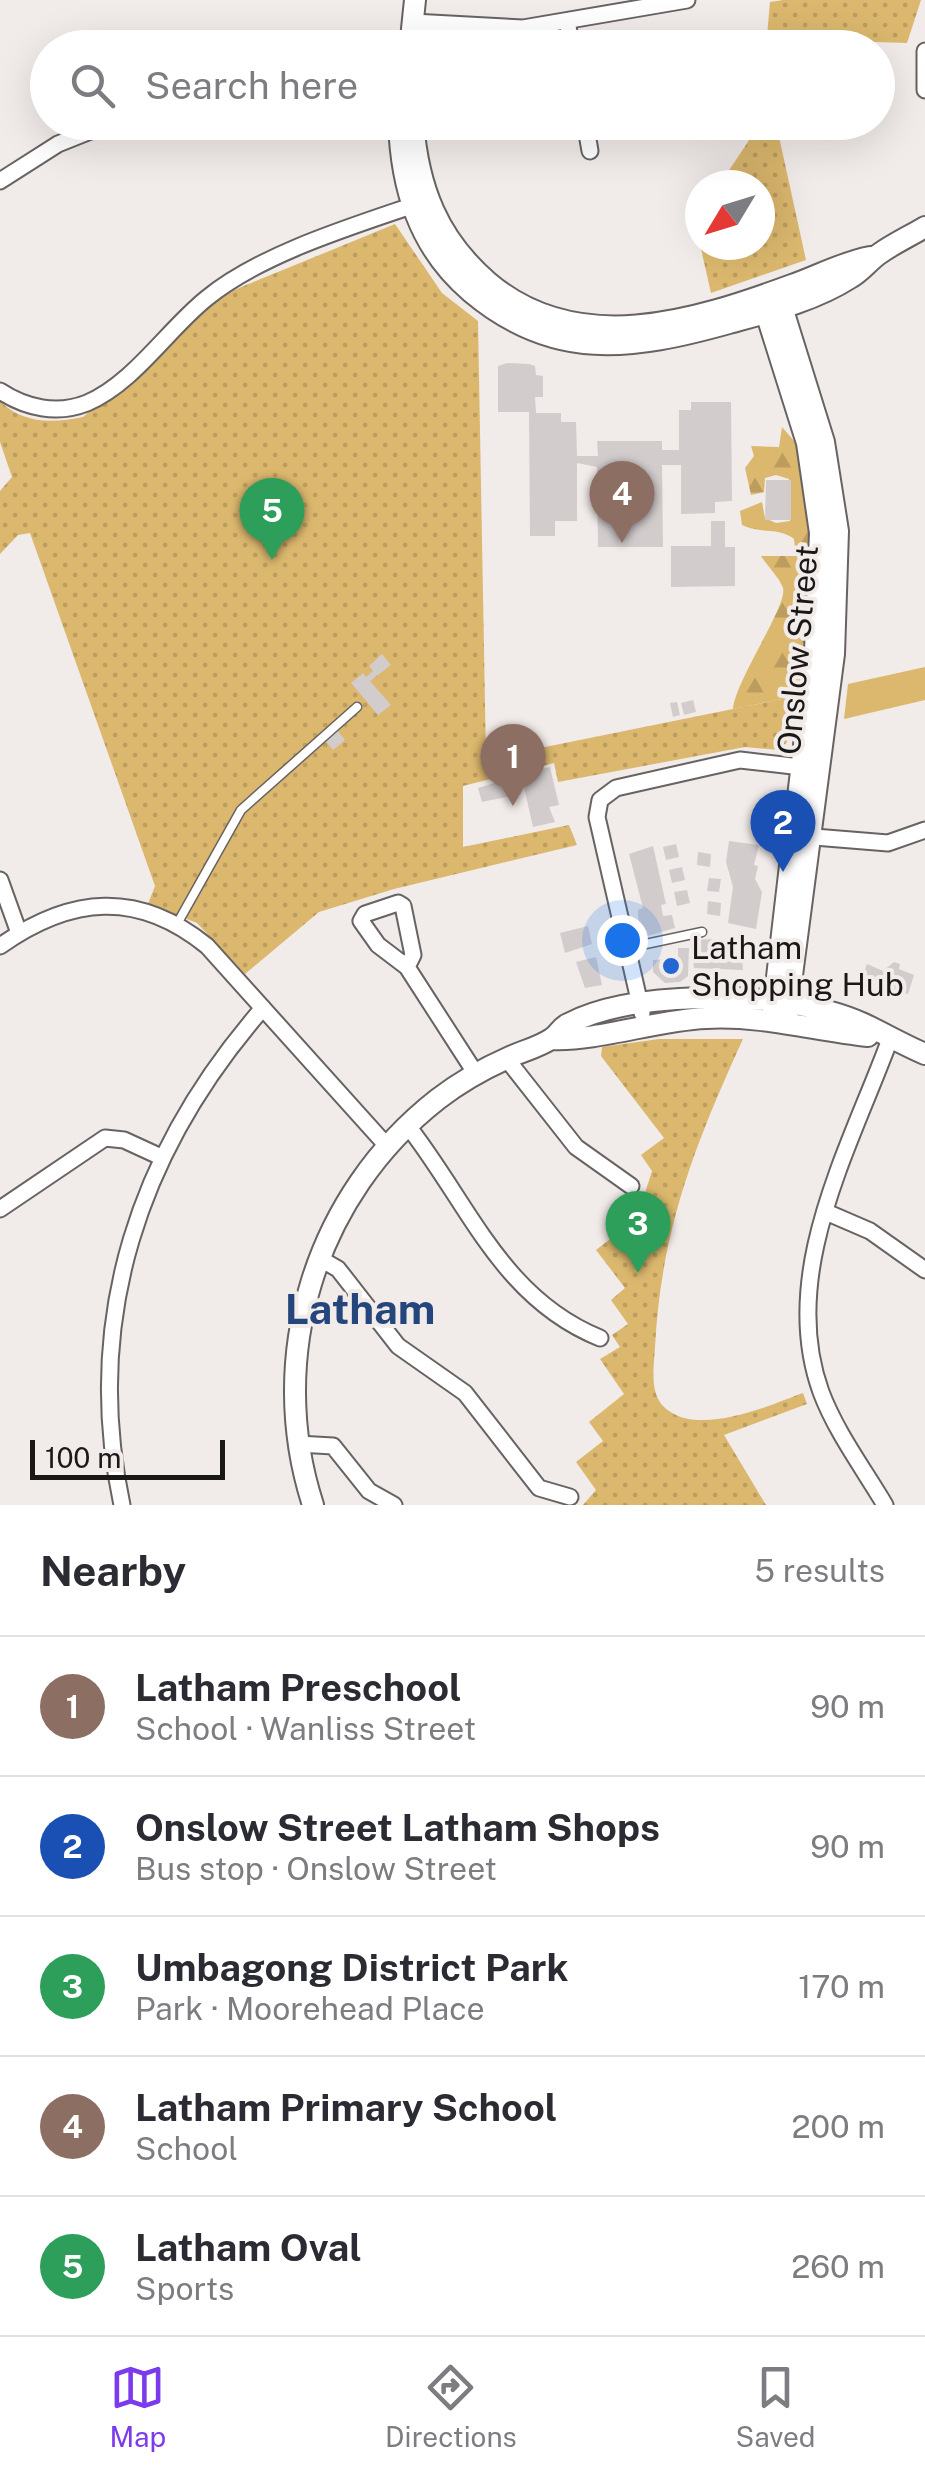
<!DOCTYPE html>
<meta charset="utf-8">
<style>
:root{--surface:#fff;--page:#f7f7f7;--text:#2b2b33;--muted:#7c7c81;--line:#e1e1e2;--accent:#7c3aed}
body{margin:0;font-family:"Public Sans",sans-serif;background:var(--page);color:var(--text)}
.compass{position:absolute;left:685px;top:170px;width:90px;height:90px;border-radius:50%;background:var(--surface);box-shadow:0 10px 40px #0002;rotate:232deg}
.scale{position:absolute;left:30px;bottom:25px;width:195px;box-sizing:border-box;padding-left:10px;border:5px solid #1a1717;border-top:0;font-size:28px;line-height:35px;white-space:nowrap;color:#1a1717;-webkit-text-stroke:8px #f1ebe9;paint-order:stroke}
.you{position:absolute;left:622px;top:940px;width:35px;height:35px;margin:-25px;border:8px solid #fff;border-radius:50%;background:#1a73e8;box-shadow:0 0 0 15px #1a73e833}
.badge{display:grid;place-items:center;width:65px;height:65px;border-radius:50%;background:var(--accent);color:#fff;font-size:32px;font-weight:700}
.pin{position:absolute;translate:-50% -82px;filter:drop-shadow(0 2px 5px #0008)}
.pin::after{content:'';position:absolute;top:52px;width:35px;height:30px;background:inherit;clip-path:polygon(0 0,100% 0,50% 100%)}
.list{margin:0;padding:0;list-style:none}
h2{display:flex;justify-content:space-between;align-items:center;height:130px;margin:0;padding:0 40px;font-size:42px}
h2 small{font-size:32px;font-weight:400;color:var(--muted)}
.list li{display:grid;grid-template-columns:65px 1fr auto;gap:30px;align-items:center;box-sizing:border-box;height:140px;padding:0 40px;border-top:2px solid var(--line)}
.list b{display:block;font-size:38px;white-space:nowrap}
.list p{margin:0;font-size:32px;white-space:nowrap;color:var(--muted)}
.list em{font-size:32px;font-style:normal;color:var(--muted)}
.icon{flex:none;width:55px;height:55px;fill:none;stroke:currentColor;stroke-width:2;stroke-linecap:round;stroke-linejoin:round}
.map{position:relative;flex:none;width:925px;height:1505px;overflow:hidden}
.search{position:absolute;background:var(--surface);box-shadow:0 10px 40px #0002;left:30px;right:30px;top:30px;height:110px;display:flex;align-items:center;gap:25px;box-sizing:border-box;padding:0 35px;border-radius:55px;color:var(--muted);font-size:38px}
.sheet{height:830px;background:var(--surface)}
nav{display:flex;justify-content:space-around;align-items:center;box-sizing:border-box;height:140px;border-top:2px solid var(--line);background:var(--surface);font-size:28px;color:var(--muted)}
nav a{display:grid;justify-items:center;gap:5px}
nav .on{color:var(--accent)}
.map>svg:first-child{display:block}
.grass{fill:#dcb86e}
.forest{fill:url(#forest-firs)}
.park{fill:url(#park-dots)}
.building{fill:#d2cccd}
.lines{fill:none;stroke-linecap:round;stroke-linejoin:round}
.service-casing{stroke:#686362;stroke-width:11}
.minor-casing{stroke:#686362;stroke-width:19}
.tertiary-casing{stroke:#686362;stroke-width:24}
.service{stroke:#fff;stroke-width:8}
.minor{stroke:#fff;stroke-width:15}
.tertiary{stroke:#fff;stroke-width:20}
.poi-dot{fill:#2467d3;stroke:#f1ebe9;stroke-width:4}
.labels{text-anchor:middle;stroke-width:8;stroke-linejoin:round;paint-order:stroke}
.street-label{font-size:32px;fill:#1a1717;stroke:#f1ebe9}
.poi-label{font-size:32px;fill:#1a1717;stroke:#f1ebe9;text-anchor:start}
.district-label{font-size:42px;font-weight:bold;fill:#25467c;stroke:#f1ebe9}
</style>
<div class="map">
<svg width="925" height="1505" viewBox="0 0 925 1505">
<defs>
<pattern id="forest-firs" width="22" height="20" patternUnits="userSpaceOnUse" patternTransform="scale(2.5)"><rect width="22" height="20" fill="#dcb86e"/><path d="M5 1l3.5 6h-7zM16 11l3.5 6h-7z" fill="#bc9d5f"/></pattern>
<pattern id="park-dots" width="8" height="8" patternUnits="userSpaceOnUse" patternTransform="scale(2.5)"><rect width="8" height="8" fill="#dcb86e"/><path d="M2 2h.1M6 6h.1" fill="none" stroke="#bc9d5f" stroke-width="1.8" stroke-linecap="round"/></pattern>
</defs>
<rect width="100%" height="100%" fill="#f1ebe9"/>
<path class="grass" d="M925,667V700L844,719L848,684Z"/>
<path class="forest" d="M782,427L801,449L811,531L805,688L792,697L733,709C735,681 788,605 783,588C779,577 767,566 761,556H796L794,539C780,527 759,534 742,525L740,511L762,502L765,518L776,523L790,521L789,479L776,475L765,478L764,492L751,495L745,468L754,456L751,446L779,447Z"/>
<path class="park" d="M783,0H921L907,43L779,39L778,47H766L770,2Z
M754,123H776L806,260L711,293L699,240L700,236V245H760V185H719L748,142Z
M395,224L442,293L478,321L486,759L792,697L787,742L780,750L745,747L558,782L554,763L463,786V847L569,825L577,845L394,889L319,912L245,974L197,923L148,904L155,886L30,533L18,535L0,554V491L12,477L0,442V401C22,424 53,423 83,417L222,295Z
M659,1039H743C695,1144 661,1230 655,1347C654,1365 649,1393 664,1407C696,1438 768,1406 803,1393L807,1404L724,1435L766,1505H583L596,1490L576,1462L603,1441L589,1422L624,1394L600,1359L620,1347L612,1335L628,1324L611,1300L625,1288L596,1250L633,1221L628,1213L644,1196L652,1171L641,1155L664,1138L601,1056L602,1047Z"/>
<path class="building" d="M507,363L529,364L535,366L536,375L543,376V397H535L536,413H561V422H576L577,456H598L597,441H662V450H679V410H691V402H731L732,501L715,502V513L681,514V465H662L663,547H598L597,467L577,463V521H555V536H530L529,412H498V366Z
M766,480H791V520H765Z
M711,521H725V547H735V586L671,587V546H711Z
M382,654L391,665L370,681L391,705L378,715L351,683L363,673L366,677L373,671L369,666Z
M693,700L696,712L684,715L681,703Z
M677,702L680,715L673,717L670,703Z
M336,729L345,740L333,750L324,739Z
M550,767L559,805L549,807L555,822L533,827L521,774Z
M517,776L521,794L482,802L478,788Z
M729,841L759,845L754,865L758,866L755,879L762,892L756,929L728,923L733,887L726,862Z
M676,844L679,857L666,860L663,847Z
M653,846L666,904L661,905L663,916L672,915L675,928L644,937L638,917V910L643,908L629,854Z
M698,852L711,854L710,867L697,865Z
M682,867L685,880L672,883L669,870Z
M709,878L721,879L719,892L707,891Z
M687,890L690,903L677,906L674,892Z
M708,901L721,903L720,916L707,914Z
M588,926L592,944L565,953L560,933Z
M715,939L716,943L741,942L743,970L694,968L690,940Z
M678,948H689L688,976L680,982L665,983L653,972V960L678,958Z
M596,957L602,985L585,988L576,962Z
M894,962L900,964L899,969L914,975L908,994L860,983L867,964L883,971Z"/>
<g class="lines">
<defs>
<path id="service" d="M177,924L241,810L357,707
M627,948L702,932"/>
<path id="minor" d="M567,21L572,48
M413,22L523,28L687,0
M925,51V90
M585,122L590,151
M0,181L58,144L113,122
M0,391C26,408 57,415 87,403C134,383 168,329 207,298C262,253 356,225 423,202
M802,836L888,843L925,830
M0,880L19,933
M0,946C71,896 138,890 207,946L387,1146
M407,967L413,955L403,906L398,903L365,914L361,921L378,945L407,967L476,1074
M642,1013L597,817L600,800L616,788L740,760L810,768
M506,1058L576,1147L631,1186
M407,1125C468,1202 501,1298 600,1338
M0,1209L105,1138L124,1140L161,1157
M826,1212L870,1231L925,1270
M319,1258L338,1269L398,1346L465,1393L539,1488L570,1497
M298,1444L333,1446L369,1491L394,1505
M122,1505C82,1318 140,1149 263,1008
M885,1505C863,1468 836,1432 821,1392C778,1274 850,1148 890,1039"/>
<path id="tertiary" d="M410,48L415,0
M399,122C401,188 419,248 471,292C554,362 632,350 729,323C769,312 814,301 850,278C861,272 869,261 879,254C893,244 910,236 925,227
M413,122C418,188 438,239 488,282C577,358 694,321 792,285C818,276 843,262 870,257
M777,291L824,442L838,531L834,654L786,1021
M761,297L807,443L820,533L815,651L772,1020
M552,1039C599,1041 656,1020 706,1018C762,1015 813,1030 868,1036
M313,1505C265,1357 315,1195 438,1099C460,1082 485,1068 510,1057C523,1051 539,1047 551,1039C558,1035 561,1027 568,1024C606,1004 658,999 701,998C751,996 818,1003 864,1024C885,1034 904,1045 925,1054"/>
</defs>
<use href="#service" class="service-casing"/>
<use href="#minor" class="minor-casing"/>
<use href="#tertiary" class="tertiary-casing"/>
<use href="#service" class="service"/>
<use href="#minor" class="minor"/>
<use href="#tertiary" class="tertiary"/>
</g>
<circle class="poi-dot" cx="671" cy="966" r="10"/>
<g class="labels">
<g class="street-label">
<text transform="translate(798 650) rotate(-85)" y="11">Onslow Street</text>
</g>
<g class="poi-label">
<text x="691" y="959">Latham<tspan x="691" dy="37">Shopping Hub</tspan></text>
</g>
<g class="district-label">
<text x="360" y="1324">Latham</text>
</g>
</g>
</svg>
<svg class="compass" viewBox="-18 -18 36 36"><path d="M0-13l5 13h-10z" fill="#e53935"/><path d="M0 13l5-13h-10z" fill="#7c7c81"/></svg>
<div class="scale">100 m</div>
<div class="you"></div>
<div class="pin badge" style="left:513px;top:806px;background:#8d6e63">1</div>
<div class="pin badge" style="left:783px;top:872px;background:#1a4fb4">2</div>
<div class="pin badge" style="left:638px;top:1273px;background:#2e9e5b">3</div>
<div class="pin badge" style="left:622px;top:543px;background:#8d6e63">4</div>
<div class="pin badge" style="left:272px;top:560px;background:#2e9e5b">5</div>
<div class="search"><svg class="icon" aria-label="search" viewBox="0 0 24 24"><circle cx="10" cy="10" r="6"/><path d="M15 15l6 6"/></svg>Search here</div>
</div>
<section class="sheet">
<h2>Nearby<small>5 results</small></h2>
<ul class="list">
<li><span class="badge" style="background:#8d6e63">1</span><div><b>Latham Preschool</b><p>School · Wanliss Street</p></div><em>90 m</em></li>
<li><span class="badge" style="background:#1a4fb4">2</span><div><b>Onslow Street Latham Shops</b><p>Bus stop · Onslow Street</p></div><em>90 m</em></li>
<li><span class="badge" style="background:#2e9e5b">3</span><div><b>Umbagong District Park</b><p>Park · Moorehead Place</p></div><em>170 m</em></li>
<li><span class="badge" style="background:#8d6e63">4</span><div><b>Latham Primary School</b><p>School</p></div><em>200 m</em></li>
<li><span class="badge" style="background:#2e9e5b">5</span><div><b>Latham Oval</b><p>Sports</p></div><em>260 m</em></li>
</ul>
</section>
<nav>
<a class="on"><svg class="icon" aria-label="map" viewBox="0 0 24 24"><path d="M3 6l6-2 6 2 6-2v14l-6 2-6-2-6 2zM9 4v14M15 6v14"/></svg>Map</a>
<a><svg class="icon" aria-label="directions" viewBox="0 0 24 24"><path d="M12 3l9 9-9 9-9-9zM9 14v-3h6M13 9l2 2-2 2"/></svg>Directions</a>
<a><svg class="icon" aria-label="saved" viewBox="0 0 24 24"><path d="M7 4h10v16l-5-4-5 4z"/></svg>Saved</a>
</nav>
